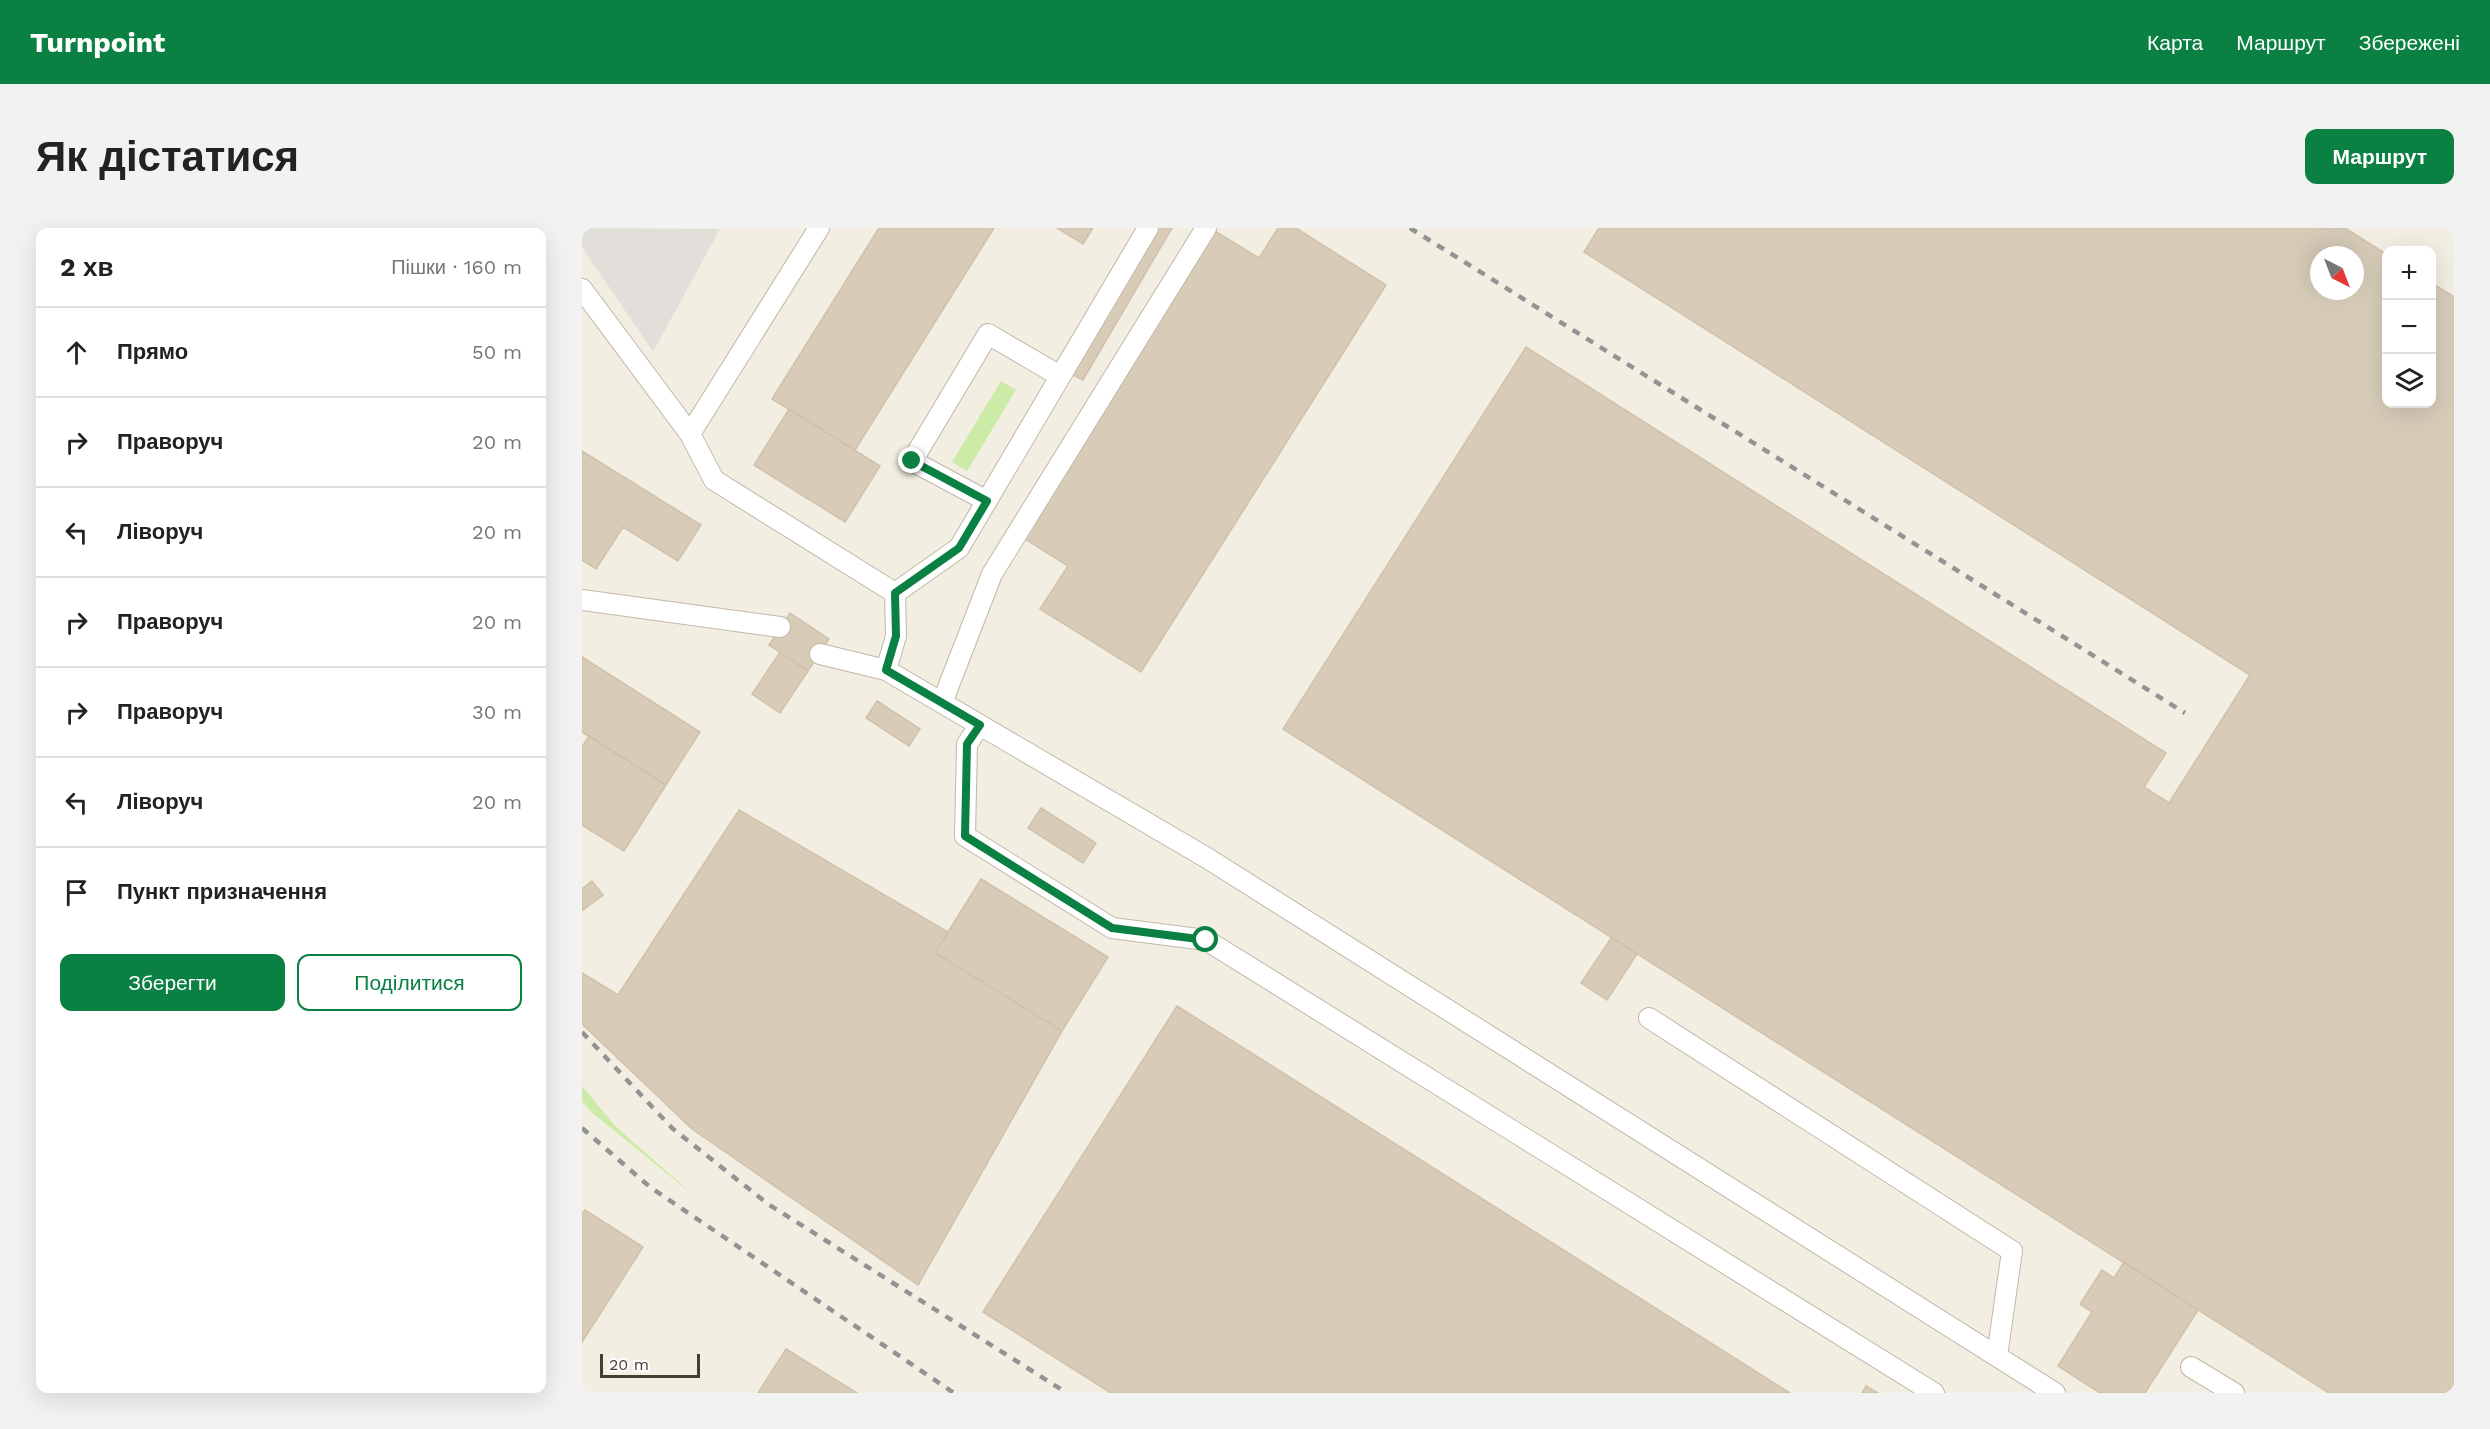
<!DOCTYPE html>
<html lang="uk">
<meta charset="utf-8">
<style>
:root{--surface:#fff;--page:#f2f2f2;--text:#222;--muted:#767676;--line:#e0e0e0;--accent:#0b8043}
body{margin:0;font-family:"Work Sans",sans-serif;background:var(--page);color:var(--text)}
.controls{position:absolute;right:18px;top:18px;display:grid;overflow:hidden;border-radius:12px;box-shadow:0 6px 24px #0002}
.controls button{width:54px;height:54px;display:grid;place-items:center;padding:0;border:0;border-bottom:2px solid var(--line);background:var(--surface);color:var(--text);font:30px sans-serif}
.compass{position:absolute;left:1728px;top:18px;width:54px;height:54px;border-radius:50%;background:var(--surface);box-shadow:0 6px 24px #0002;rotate:138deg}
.scale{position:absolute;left:18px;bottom:15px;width:100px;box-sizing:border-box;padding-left:6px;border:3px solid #443d32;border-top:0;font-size:16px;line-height:21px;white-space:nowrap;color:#443d32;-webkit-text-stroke:4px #fff;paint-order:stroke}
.stop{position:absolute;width:18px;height:18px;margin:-14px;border:4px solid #0b8043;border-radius:50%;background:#fff}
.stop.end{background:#0b8043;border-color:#fff;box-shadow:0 2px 6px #0008}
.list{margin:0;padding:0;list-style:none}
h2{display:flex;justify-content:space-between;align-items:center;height:78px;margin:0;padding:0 24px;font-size:26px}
h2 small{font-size:20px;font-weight:400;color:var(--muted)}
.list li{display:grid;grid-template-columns:39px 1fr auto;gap:18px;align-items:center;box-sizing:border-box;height:90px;padding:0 24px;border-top:2px solid var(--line)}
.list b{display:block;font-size:22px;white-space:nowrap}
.list em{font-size:20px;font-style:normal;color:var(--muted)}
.actions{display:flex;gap:12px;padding:18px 24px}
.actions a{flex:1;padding:14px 0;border:2px solid var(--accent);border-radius:12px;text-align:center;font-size:21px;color:var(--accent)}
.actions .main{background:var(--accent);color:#fff}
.icon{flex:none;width:33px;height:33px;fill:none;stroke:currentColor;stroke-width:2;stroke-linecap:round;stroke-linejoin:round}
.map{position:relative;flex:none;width:1872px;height:1165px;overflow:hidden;border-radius:12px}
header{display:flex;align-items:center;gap:36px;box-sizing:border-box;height:84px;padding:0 30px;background:var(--accent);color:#fff}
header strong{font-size:28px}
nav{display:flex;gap:33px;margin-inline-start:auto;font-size:21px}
.intro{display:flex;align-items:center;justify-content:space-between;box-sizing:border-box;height:144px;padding:0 36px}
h1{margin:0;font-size:42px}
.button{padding:15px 27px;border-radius:12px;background:var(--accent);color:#fff;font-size:21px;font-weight:700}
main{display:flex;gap:36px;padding:0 36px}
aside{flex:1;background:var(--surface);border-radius:12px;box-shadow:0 6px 24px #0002}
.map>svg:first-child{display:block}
.green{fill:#cbeba6}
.parking{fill:#e2dfdb}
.building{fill:#d8ccb9;stroke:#d0c1a9;stroke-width:1.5;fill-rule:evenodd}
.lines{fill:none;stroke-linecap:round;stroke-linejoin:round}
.service-casing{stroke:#c1b8a7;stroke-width:22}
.service{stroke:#fff;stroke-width:20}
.rail{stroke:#939393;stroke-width:4.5;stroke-dasharray:8 8;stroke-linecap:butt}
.route{stroke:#0b8043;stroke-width:8}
</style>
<header>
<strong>Turnpoint</strong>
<nav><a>Карта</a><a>Маршрут</a><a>Збережені</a></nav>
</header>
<div class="intro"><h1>Як дістатися</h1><a class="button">Маршрут</a></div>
<main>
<aside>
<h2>2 хв<small>Пішки · 160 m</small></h2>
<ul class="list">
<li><svg class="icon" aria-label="ahead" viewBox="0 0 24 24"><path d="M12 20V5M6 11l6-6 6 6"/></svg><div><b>Прямо</b></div><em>50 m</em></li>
<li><svg class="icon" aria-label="right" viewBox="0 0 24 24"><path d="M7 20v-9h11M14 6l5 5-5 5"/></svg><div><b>Праворуч</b></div><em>20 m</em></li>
<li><svg class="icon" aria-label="left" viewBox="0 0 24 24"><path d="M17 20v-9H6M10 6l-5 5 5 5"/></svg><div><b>Ліворуч</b></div><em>20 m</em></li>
<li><svg class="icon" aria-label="right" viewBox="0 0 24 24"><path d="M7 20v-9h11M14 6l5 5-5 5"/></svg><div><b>Праворуч</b></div><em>20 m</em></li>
<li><svg class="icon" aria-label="right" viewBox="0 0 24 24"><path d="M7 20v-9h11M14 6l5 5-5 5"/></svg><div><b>Праворуч</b></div><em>30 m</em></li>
<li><svg class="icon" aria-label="left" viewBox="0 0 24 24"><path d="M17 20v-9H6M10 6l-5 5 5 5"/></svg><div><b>Ліворуч</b></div><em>20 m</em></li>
<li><svg class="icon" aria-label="arrive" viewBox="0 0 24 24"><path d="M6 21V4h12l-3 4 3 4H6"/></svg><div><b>Пункт призначення</b></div></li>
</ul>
<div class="actions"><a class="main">Зберегти</a><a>Поділитися</a></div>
</aside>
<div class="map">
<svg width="1872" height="1165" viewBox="0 0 1872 1165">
<rect width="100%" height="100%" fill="#f2eee1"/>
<path class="green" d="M419,153L434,162L385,243L370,234Z
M0,858L33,898L115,970L13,887L0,874Z"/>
<path class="parking" d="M0,0L138,1L71,124L0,19Z"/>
<path class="building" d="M297,0H412L273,222L190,171Z
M475,0H511L501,16Z
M572,0H590L501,152L487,145Z
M696,0H714L804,57L559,444L458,381L486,338L440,309L633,3L677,30Z
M1017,0H1763L1804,26V176H1850V55L1872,69V1165H1747L701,501L944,119L1584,525L1562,559L1587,575L1668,447L1002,24ZM1737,27H1773V63H1737Z
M207,181L298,238L263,294L172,237Z
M0,223L119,297L96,333L41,299L14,341L0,332Z
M208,385L247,411L226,443L187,417Z
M198,424L226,443L198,485L170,466Z
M0,429L118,504L84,557L0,504Z
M295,473L338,501L327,518L284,490Z
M7,508L84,557L42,623L0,597V519Z
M459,580L514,615L501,635L446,600Z
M157,582L366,704L353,725L480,803L336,1057L110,901L0,796V745L36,767Z
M399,651L526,729L480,803L353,725Z
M10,653L21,667L1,682L0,661Z
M1030,709L1055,726L1025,772L999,755Z
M595,778L1208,1165H529L401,1084Z
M3,982L61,1019L0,1114V986Z
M1542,1034L1616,1082L1563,1165H1518L1476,1138L1510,1084L1498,1076L1520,1042L1532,1050Z
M204,1121L275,1165H176Z
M1284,1158L1296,1165H1280Z"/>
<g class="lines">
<defs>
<path id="service" d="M0,61L108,206L132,252L313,365
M108,206L237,0
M405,273L330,233L406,106L478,148
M313,365L377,320L566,0
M0,372L198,399
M238,426L304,442L625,630L1473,1165
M304,442L314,408L313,365
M360,475L410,346L624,0
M398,497L385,516L383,608L530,700L624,712L1352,1165
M1067,790L1430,1023L1415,1128
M1609,1139L1652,1165"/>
</defs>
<use href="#service" class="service-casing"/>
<use href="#service" class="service"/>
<path class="rail" d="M828,0L1603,485
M0,804L90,900L186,976L485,1165
M0,900L68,959L372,1165"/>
</g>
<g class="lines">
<path class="route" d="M330,233L405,273L377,320L313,365L314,408L304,442L398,497L385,516L383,608L530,700L624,712"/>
</g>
</svg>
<div class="controls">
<button>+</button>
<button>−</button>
<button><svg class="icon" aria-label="layers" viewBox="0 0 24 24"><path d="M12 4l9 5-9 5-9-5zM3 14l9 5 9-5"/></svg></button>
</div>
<svg class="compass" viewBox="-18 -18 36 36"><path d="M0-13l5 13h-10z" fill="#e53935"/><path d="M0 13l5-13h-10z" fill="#767676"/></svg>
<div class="scale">20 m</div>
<div class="stop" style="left:624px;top:712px"></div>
<div class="stop end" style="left:330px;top:233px"></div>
</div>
</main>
